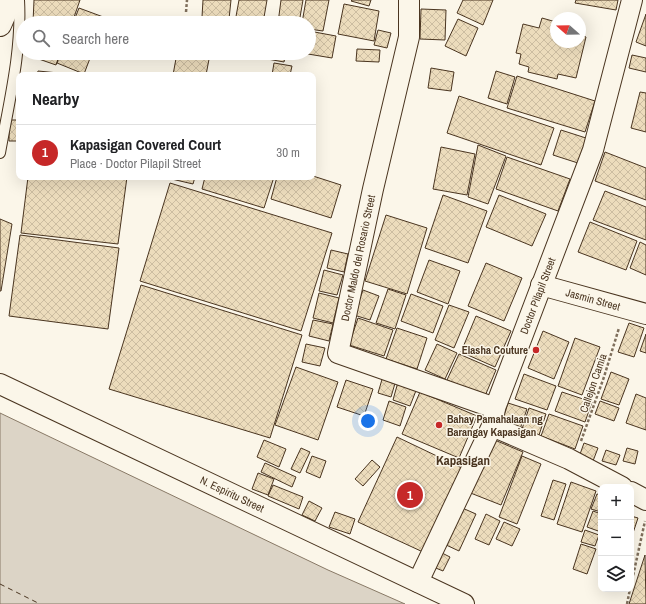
<!DOCTYPE html>
<meta charset="utf-8">
<style>
:root{--surface:#fff;--page:#f6f6f6;--text:#202124;--muted:#757577;--line:#e0e0e0;--accent:#c62828}
body{margin:0;font-family:"Archivo Narrow",sans-serif;background:var(--page);color:var(--text)}
.controls{position:absolute;right:12px;bottom:12px;display:grid;overflow:hidden;border-radius:8px;box-shadow:0 4px 16px #0002}
.controls button{width:36px;height:36px;display:grid;place-items:center;padding:0;border:0;border-bottom:1px solid var(--line);background:var(--surface);color:var(--text);font:20px sans-serif}
.compass{position:absolute;left:550px;top:12px;width:36px;height:36px;border-radius:50%;background:var(--surface);box-shadow:0 4px 16px #0002;rotate:290deg}
.you{position:absolute;left:368px;top:421px;width:14px;height:14px;margin:-10px;border:3px solid #fff;border-radius:50%;background:#1a73e8;box-shadow:0 0 0 6px #1a73e833}
.badge{display:grid;place-items:center;width:26px;height:26px;border-radius:50%;background:var(--accent);color:#fff;font-size:13px;font-weight:700}
.pin{position:absolute;translate:-50% -50%;border:2px solid #fff;box-shadow:0 1px 4px #0006}
.list{margin:0;padding:0;list-style:none}
h2{display:flex;justify-content:space-between;align-items:center;height:52px;margin:0;padding:0 16px;font-size:17px}
h2 small{font-size:13px;font-weight:400;color:var(--muted)}
.list li{display:grid;grid-template-columns:26px 1fr auto;gap:12px;align-items:center;box-sizing:border-box;height:56px;padding:0 16px;border-top:1px solid var(--line)}
.list b{display:block;font-size:15px;white-space:nowrap}
.list p{margin:0;font-size:13px;white-space:nowrap;color:var(--muted)}
.list em{font-size:13px;font-style:normal;color:var(--muted)}
.icon{flex:none;width:22px;height:22px;fill:none;stroke:currentColor;stroke-width:2;stroke-linecap:round;stroke-linejoin:round}
.map{position:relative;flex:none;width:646px;height:604px;overflow:hidden}
.search{position:absolute;background:var(--surface);box-shadow:0 4px 16px #0002;left:16px;top:16px;width:300px;height:44px;display:flex;align-items:center;gap:10px;box-sizing:border-box;padding:0 14px;border-radius:22px;color:var(--muted);font-size:15px}
.panel{position:absolute;background:var(--surface);box-shadow:0 4px 16px #0002;left:16px;top:72px;width:300px;height:108px;border-radius:8px}
.map>svg:first-child{display:block}
.water{fill:#dcd4c6;stroke:#887966}
.lines{fill:none;stroke-linecap:round;stroke-linejoin:round}
.ferry{stroke:#4a3520;stroke-width:1;stroke-dasharray:5 4;stroke-linecap:butt}
.building{fill:url(#building-cross-hatch);stroke:#4a3520}
.lane-casing{stroke:#4a3520;stroke-width:12}
.street-casing{stroke:#4a3520;stroke-width:22}
.secondary-casing{stroke:#4a3520;stroke-width:24}
.path{stroke:#7f6f5c;stroke-width:2.5;stroke-dasharray:3 2;stroke-linecap:butt}
.lane{stroke:#fbf6e9;stroke-width:10}
.street{stroke:#fbf6e9;stroke-width:20}
.secondary{stroke:#fbf6e9;stroke-width:22}
.poi-dot{fill:#c62828;stroke:#fbf6e9;stroke-width:1.5}
.labels{text-anchor:middle;stroke-width:3;stroke-linejoin:round;paint-order:stroke}
.street-label{font-size:11px;fill:#4a3520;stroke:#fbf6e9}
.poi-label{font-size:11px;font-weight:bold;fill:#4a3520;stroke:#fbf6e9;text-anchor:end}
.quarter-label{font-size:13px;font-weight:bold;fill:#4a3520;stroke:#fbf6e9}
</style>
<div class="map">
<svg width="646" height="604" viewBox="0 0 646 604">
<defs>
<pattern id="building-cross-hatch" width="8" height="8" patternUnits="userSpaceOnUse"><rect width="8" height="8" fill="#ecdcbc"/><path d="M0 0l8 8M0 8l8-8" fill="none" stroke="#ccbda1"/></pattern>
</defs>
<rect width="100%" height="100%" fill="#fbf6e9"/>
<path class="water" d="M0,413L328,570L405,604H0Z"/>
<g class="lines">
<path class="ferry" d="M0,584L40,604"/>
</g>
<path class="building" d="M34,0H80L72,23H33Z
M203,0H231L229,19L202,17Z
M239,0H267L263,23L235,22Z
M281,0H303L299,23H278Z
M306,0H329L323,31L309,29V23H302Z
M352,0H371L369,6L351,1Z
M463,0H493L483,25L457,13Z
M576,0H618L616,10L575,3Z
M344,4L379,11L374,41L338,34Z
M79,8L106,18L104,23H73Z
M421,9L446,10L445,40L420,39Z
M646,14V46L636,42Z
M182,17H188V19L208,23H181Z
M542,18L556,22V42H580V35L586,37L576,78L558,74L557,79L528,72L529,67L519,64L521,54L516,53L523,24L539,28Z
M458,19L478,28L466,56L445,46Z
M378,30L391,33L387,48L374,45Z
M309,31L336,36L332,58L302,53H309Z
M357,49L380,50L379,62L356,61Z
M33,53H60L56,65L33,57Z
M61,53H92L84,74L57,63Z
M177,53L210,54L206,75H173Z
M234,53H286L284,62Z
M632,55L646,58V72L629,68Z
M274,63L292,66L290,75H272Z
M431,68L454,72L451,91L428,88Z
M38,71L79,75H37Z
M496,71L515,77L507,104L488,98Z
M517,76L595,101L585,132L507,108Z
M640,92L646,93V132L631,128Z
M459,96L554,128L541,165L447,133Z
M9,120H19V141H9Z
M561,130L589,139L581,164L553,155Z
M478,145L506,156L488,204L468,197Z
M441,147L475,154L467,195L433,189Z
M605,152L646,168V200L595,181Z
M507,157L570,179L558,211L496,189Z
M313,176L341,185L331,218L271,199L277,177Z
M28,177H127L118,244L21,233Z
M163,177H195L193,184Z
M205,177H274L264,208L202,189Z
M170,183L332,233L301,331L140,281Z
M605,191L646,207V240L593,220Z
M443,195L487,211L468,263L425,248Z
M499,195L546,214L532,246L486,227Z
M386,215L427,228L407,294L365,281Z
M0,219L12,224L1,291H0Z
M590,222L637,241L626,270L578,252Z
M20,235L119,248L108,329L9,316Z
M640,242L646,245V275L630,268Z
M331,250L348,254L344,272L327,268Z
M429,260L460,271L448,304L417,292Z
M486,263L522,278L504,321L468,306Z
M324,270L343,275L337,295L319,291Z
M141,285L302,335L270,438L109,389Z
M388,289L406,295L395,329L376,323Z
M363,290L379,296L370,320L354,315Z
M319,293L339,298L333,323L313,318Z
M411,294L443,306L433,333L401,321Z
M449,305L469,312L454,348L435,340Z
M476,316L511,331L495,367L461,352Z
M358,318L393,330L384,356L349,345Z
M313,320L333,324L329,341L309,336Z
M629,323L644,328L634,357L618,352Z
M397,328L427,338L417,369L386,359Z
M543,331L569,342L554,379L528,368Z
M646,334V353L640,351Z
M575,338L600,347L582,395L558,386Z
M306,344L325,348L320,366L302,362Z
M437,344L457,353L445,379L425,370Z
M459,354L496,370L485,396L447,380Z
M296,367L338,382L318,440L275,425Z
M611,372L629,379L619,405L601,399Z
M524,374L556,386L547,410L515,399Z
M383,376L396,380L391,397L378,393Z
M346,380L373,389L364,416L337,407Z
M398,382L417,388L410,406L393,400Z
M420,392L477,416L459,458L402,434Z
M562,392L592,402L585,422L555,411Z
M636,394L646,398V430L626,423Z
M389,401L406,407L400,426L383,420Z
M600,401L619,408L614,421L595,414Z
M508,403L527,409L520,429L502,422Z
M529,408L546,414L537,441L520,435Z
M549,414L583,426L575,449L541,436Z
M397,437L462,468L423,552L358,522Z
M490,438L523,452L501,505L468,492Z
M264,440L286,449L279,467L257,457Z
M584,443L598,448L593,461L579,457Z
M301,448L310,452L300,473L291,469Z
M627,448L638,451L635,464L623,461Z
M606,450L620,455L616,465L602,461Z
M312,456L326,461L320,478L306,472Z
M522,456L541,464L517,524L499,517Z
M372,460L380,467L363,486L355,479Z
M265,463L296,477L292,487L261,472Z
M258,473L274,479L268,495L252,489Z
M553,480L566,484L554,520L541,516Z
M571,482L596,491L582,532L557,524Z
M273,485L303,497L299,509L268,496Z
M597,494L601,495V512L591,509Z
M309,501L322,508L315,521L302,515Z
M460,507L476,514L459,551L444,544Z
M593,511L601,514V532L587,527Z
M335,512L355,519L350,534L329,527Z
M486,514L500,521L489,545L475,539Z
M631,516L638,518L631,539Z
M504,522L520,529L512,546L496,539Z
M585,530L599,535L595,546L581,542Z
M581,544L596,549L587,574L573,569Z
M438,551L450,557L443,571L431,566Z
M645,555L646,604H629Z"/>
<g class="lines">
<defs>
<path id="lane" d="M0,153C9,102 22,51 19,0"/>
<g id="street">
<path d="M409,0V37L373,189L338,353L495,408"/>
<path id="s1" d="M541,285L646,314"/>
<path id="s2" d="M0,384L464,604"/>
<path d="M492,426L569,459L622,487"/>
<path d="M631,492L646,500"/>
<path id="s3" d="M418,582L492,426L495,408L593,150L632,0"/>
</g>
<path id="secondary" d="M0,25L11,0"/>
</defs>
<use href="#lane" class="lane-casing"/>
<use href="#street" class="street-casing"/>
<use href="#secondary" class="secondary-casing"/>
<path class="path" d="M186,12L187,0
M581,441L604,377L619,328
M631,585L645,521
M627,604L630,589"/>
<use href="#lane" class="lane"/>
<use href="#street" class="street"/>
<use href="#secondary" class="secondary"/>
</g>
<g class="poi-dot">
<circle cx="536" cy="350" r="4"/>
<circle cx="439" cy="425" r="4"/>
</g>
<g class="labels">
<g class="street-label">
<text transform="translate(358 258) rotate(-78)" y="4">Doctor Maldo del Rosario Street</text>
<text dy="4" stroke="none"><textPath href="#s3" startOffset="311">Doctor Pilapil Street</textPath></text>
<text dy="4" stroke="none"><textPath href="#s1" startOffset="54">Jasmin Street</textPath></text>
<text transform="translate(593 383) rotate(-71)" y="4">Callejon Camia</text>
<text dy="4" stroke="none"><textPath href="#s2" startOffset="257">N. Espiritu Street</textPath></text>
</g>
<g class="poi-label">
<text x="528" y="354">Elasha Couture</text>
<text x="447" y="423" text-anchor="start">Bahay Pamahalaan ng<tspan x="447" dy="13">Barangay Kapasigan</tspan></text>
</g>
<g class="quarter-label">
<text x="463" y="465">Kapasigan</text>
</g>
</g>
</svg>
<div class="controls">
<button>+</button>
<button>−</button>
<button><svg class="icon" aria-label="layers" viewBox="0 0 24 24"><path d="M12 4l9 5-9 5-9-5zM3 14l9 5 9-5"/></svg></button>
</div>
<svg class="compass" viewBox="-18 -18 36 36"><path d="M0-13l5 13h-10z" fill="#e53935"/><path d="M0 13l5-13h-10z" fill="#757577"/></svg>
<div class="you"></div>
<div class="pin badge" style="left:410px;top:495px">1</div>
<div class="search"><svg class="icon" aria-label="search" viewBox="0 0 24 24"><circle cx="10" cy="10" r="6"/><path d="M15 15l6 6"/></svg>Search here</div>
<section class="panel">
<h2>Nearby<small></small></h2>
<ul class="list">
<li><span class="badge">1</span><div><b>Kapasigan Covered Court</b><p>Place · Doctor Pilapil Street</p></div><em>30 m</em></li>
</ul>
</section>
</div>
